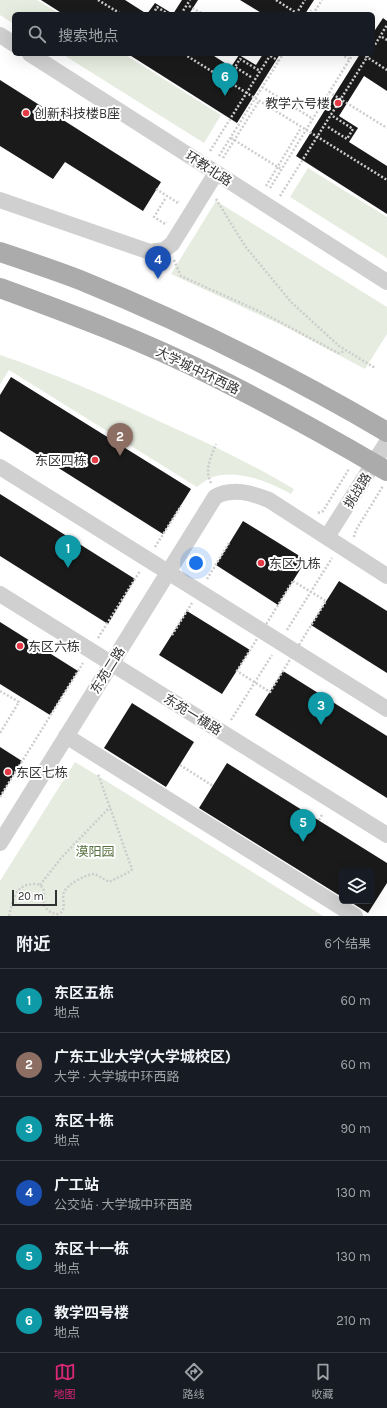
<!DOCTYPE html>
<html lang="zh">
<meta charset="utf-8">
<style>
:root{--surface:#171b24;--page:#20242c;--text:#f1f3f6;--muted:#9ea1a6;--line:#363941;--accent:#db2777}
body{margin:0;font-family:Karla,"Noto Sans SC",sans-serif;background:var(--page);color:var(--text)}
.controls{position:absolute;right:12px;bottom:12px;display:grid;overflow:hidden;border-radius:6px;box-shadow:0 4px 16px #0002}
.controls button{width:36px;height:36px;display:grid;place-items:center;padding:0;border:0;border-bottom:1px solid var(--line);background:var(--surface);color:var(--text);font:20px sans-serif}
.scale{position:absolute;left:12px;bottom:10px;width:45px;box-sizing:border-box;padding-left:4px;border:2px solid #333;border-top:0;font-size:11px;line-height:14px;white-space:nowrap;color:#333;-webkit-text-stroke:3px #fff;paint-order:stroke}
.you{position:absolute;left:196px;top:563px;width:14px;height:14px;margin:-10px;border:3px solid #fff;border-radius:50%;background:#1a73e8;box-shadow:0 0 0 6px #1a73e833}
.badge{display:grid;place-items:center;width:26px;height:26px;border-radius:50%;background:var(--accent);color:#fff;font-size:13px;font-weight:700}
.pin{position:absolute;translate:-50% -33px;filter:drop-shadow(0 1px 2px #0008)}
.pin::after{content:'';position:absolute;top:21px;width:14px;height:12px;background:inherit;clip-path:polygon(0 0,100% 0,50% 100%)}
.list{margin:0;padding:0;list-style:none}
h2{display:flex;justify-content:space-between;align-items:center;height:52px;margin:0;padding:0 16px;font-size:17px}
h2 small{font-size:13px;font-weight:400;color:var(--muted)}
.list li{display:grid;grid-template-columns:26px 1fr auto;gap:12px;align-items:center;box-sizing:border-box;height:64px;padding:0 16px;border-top:1px solid var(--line)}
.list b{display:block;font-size:15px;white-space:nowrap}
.list p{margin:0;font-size:13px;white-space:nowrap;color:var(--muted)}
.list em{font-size:13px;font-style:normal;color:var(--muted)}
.icon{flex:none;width:22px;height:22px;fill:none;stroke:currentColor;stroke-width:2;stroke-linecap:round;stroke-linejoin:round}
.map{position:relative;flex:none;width:387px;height:916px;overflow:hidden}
.search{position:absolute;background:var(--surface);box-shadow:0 4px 16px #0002;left:12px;right:12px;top:12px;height:44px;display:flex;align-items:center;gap:10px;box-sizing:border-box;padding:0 14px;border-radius:6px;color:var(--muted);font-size:15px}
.sheet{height:436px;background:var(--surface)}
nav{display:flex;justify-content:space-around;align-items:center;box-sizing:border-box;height:56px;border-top:1px solid var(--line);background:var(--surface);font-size:11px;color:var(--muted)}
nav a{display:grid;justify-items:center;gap:2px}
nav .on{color:var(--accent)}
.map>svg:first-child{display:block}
.green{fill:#e6ecdf}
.building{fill:#1a1a1a}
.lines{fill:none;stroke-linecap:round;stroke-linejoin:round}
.path{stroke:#cdcdcd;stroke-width:2.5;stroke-dasharray:2 2;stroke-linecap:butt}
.minor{stroke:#d0d0d0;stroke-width:16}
.major{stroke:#ababab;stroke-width:20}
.poi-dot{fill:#e63946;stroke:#fff;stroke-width:1.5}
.labels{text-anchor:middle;stroke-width:4;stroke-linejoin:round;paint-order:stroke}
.poi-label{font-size:13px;fill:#333;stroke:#fff;text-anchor:start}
.street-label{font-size:13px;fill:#333;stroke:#fff}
.park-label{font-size:13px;fill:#56703f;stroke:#fff}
</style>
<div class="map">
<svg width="387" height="916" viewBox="0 0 387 916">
<rect width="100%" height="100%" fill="#fff"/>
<path class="green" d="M0,0H37L60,14H14V24L0,15Z
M62,54H124L221,115L204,143Z
M308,168L387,217V258L290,197Z
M216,201L387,307V334L365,369L286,327L171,274Z
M0,355C56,374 110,398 163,423C208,443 252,464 294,489L291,494C270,482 237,469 213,477C207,479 202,483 197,487L9,370L0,384Z
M75,762L103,779L323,916H0V881Z"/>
<path class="building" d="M41,0H125L147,14H63Z
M182,0H198L189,14H173Z
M240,0H314L305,14H263Z
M155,3L173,14H147Z
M383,18L387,21V91L364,76L339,116L358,128L349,142L387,166V214L296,156L360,54H373V33Z
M128,54H211L231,67L239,55L256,65L263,54H280L237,123Z
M0,80L161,182L143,211L65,162L53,179L0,146Z
M11,377L191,489L163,534L0,431V395Z
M0,494L135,579L108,624L0,556Z
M243,521L306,560L278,605L216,565Z
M339,581L387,611V673L311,625Z
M187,611L250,650L222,694L159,655Z
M0,622L78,671L50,715L0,684Z
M283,671L387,736V798L255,715Z
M132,703L194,742L166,787L104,748Z
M0,747L22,761L0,797Z
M227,763L387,863V883L368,913L349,901H372V871H342V897L199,808Z"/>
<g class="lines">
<path class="path" d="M98,0L121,14
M276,0L298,14
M189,6L203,14
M153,14L157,7L168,14
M181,14L190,0
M296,14L305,0
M308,14L311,10
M313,14L322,0
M370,14V13
M382,37L387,40
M373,48L387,25
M184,54L387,180
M267,54L279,61
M341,54L349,59
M362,54L387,70
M251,77L235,67L240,59L260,71
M262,87L313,119
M329,92L387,128
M328,127L347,139L353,129L331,115
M231,138L281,169
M210,151L271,54
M219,156L283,54
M223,158L259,101
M266,186L301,128
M270,188L353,54
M156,189L178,203L179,201
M280,196L369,54
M165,199L154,217L165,224L166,222
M216,199L245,246L291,302L339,346L375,368
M174,260L181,276L263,313L338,353L346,351
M211,483C204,470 211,457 216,444
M318,513L323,511L349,469
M354,537L356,530L383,486
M155,547L181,506
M207,579L229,543
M293,581L326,601L270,692L237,671Z
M287,630L332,558
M172,635L192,603
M98,638L140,571
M0,691L19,702L0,733
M231,720L272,655
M180,765L213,786
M0,797L83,663
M319,820L323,813
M40,885L62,857L110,807
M9,916C13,901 14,886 32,884C36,884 40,884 43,888C47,897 39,903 49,911C52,913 54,914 58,914C68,911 61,898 64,892C68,884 86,874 95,874L109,882L131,871L132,869L98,774"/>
<path class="minor" d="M0,35L14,44
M30,54L387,282
M0,200L150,252L164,250L172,244L216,173
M0,467L387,709
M327,537L387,442
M0,594L387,835
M66,736L355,916
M0,843L215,497C232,487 252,493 269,500L387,576"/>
<path class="major" d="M0,252C27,261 54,270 80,280C186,323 288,374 387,432
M0,288C71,314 143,341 211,375C271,405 329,437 387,471"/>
</g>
<g class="poi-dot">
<circle cx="338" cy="103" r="4"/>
<circle cx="26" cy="113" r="4"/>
<circle cx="95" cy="460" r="4"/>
<circle cx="261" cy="563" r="4"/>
<circle cx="20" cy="646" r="4"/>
<circle cx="8" cy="772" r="4"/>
</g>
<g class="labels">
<g class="poi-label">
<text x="330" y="108" text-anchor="end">教学六号楼</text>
<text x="34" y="118">创新科技楼B座</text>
<text x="87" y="465" text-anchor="end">东区四栋</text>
<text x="269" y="568">东区九栋</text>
<text x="28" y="651">东区六栋</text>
<text x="16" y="777">东区七栋</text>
</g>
<g class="street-label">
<text transform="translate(209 168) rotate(33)" y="5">环教北路</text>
<text transform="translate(198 370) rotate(26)" y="5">大学城中环西路</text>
<text transform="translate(357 490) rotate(-58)" y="5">挑战路</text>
<text transform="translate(107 670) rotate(-58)" y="5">东苑二路</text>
<text transform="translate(193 714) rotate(32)" y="5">东苑一横路</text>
</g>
<g class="park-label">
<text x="95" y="856">漠阳园</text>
</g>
</g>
</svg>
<div class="controls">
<button><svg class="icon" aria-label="layers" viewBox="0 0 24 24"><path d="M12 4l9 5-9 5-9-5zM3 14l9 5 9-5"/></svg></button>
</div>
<div class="scale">20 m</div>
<div class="you"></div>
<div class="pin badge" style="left:68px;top:568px;background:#0f9aa8">1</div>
<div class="pin badge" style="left:120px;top:456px;background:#8d6e63">2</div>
<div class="pin badge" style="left:321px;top:725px;background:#0f9aa8">3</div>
<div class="pin badge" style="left:158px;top:279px;background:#1a4fb4">4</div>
<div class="pin badge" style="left:303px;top:842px;background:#0f9aa8">5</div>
<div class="pin badge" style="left:225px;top:96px;background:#0f9aa8">6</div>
<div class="search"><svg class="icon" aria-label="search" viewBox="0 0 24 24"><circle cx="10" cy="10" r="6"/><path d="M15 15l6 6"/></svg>搜索地点</div>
</div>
<section class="sheet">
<h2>附近<small>6个结果</small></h2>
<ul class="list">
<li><span class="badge" style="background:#0f9aa8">1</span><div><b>东区五栋</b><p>地点</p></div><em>60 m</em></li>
<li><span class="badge" style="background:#8d6e63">2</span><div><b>广东工业大学(大学城校区)</b><p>大学 · 大学城中环西路</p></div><em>60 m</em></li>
<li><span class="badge" style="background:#0f9aa8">3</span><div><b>东区十栋</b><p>地点</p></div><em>90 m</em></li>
<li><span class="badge" style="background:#1a4fb4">4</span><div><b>广工站</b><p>公交站 · 大学城中环西路</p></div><em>130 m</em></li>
<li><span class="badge" style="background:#0f9aa8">5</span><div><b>东区十一栋</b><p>地点</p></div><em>130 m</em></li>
<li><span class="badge" style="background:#0f9aa8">6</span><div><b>教学四号楼</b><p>地点</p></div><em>210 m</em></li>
</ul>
</section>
<nav>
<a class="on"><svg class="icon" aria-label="map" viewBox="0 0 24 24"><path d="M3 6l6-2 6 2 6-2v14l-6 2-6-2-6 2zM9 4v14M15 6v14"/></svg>地图</a>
<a><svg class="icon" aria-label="directions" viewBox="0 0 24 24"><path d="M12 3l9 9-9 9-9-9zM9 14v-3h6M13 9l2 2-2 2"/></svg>路线</a>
<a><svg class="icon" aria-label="saved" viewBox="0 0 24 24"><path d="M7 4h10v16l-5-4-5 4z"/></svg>收藏</a>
</nav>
